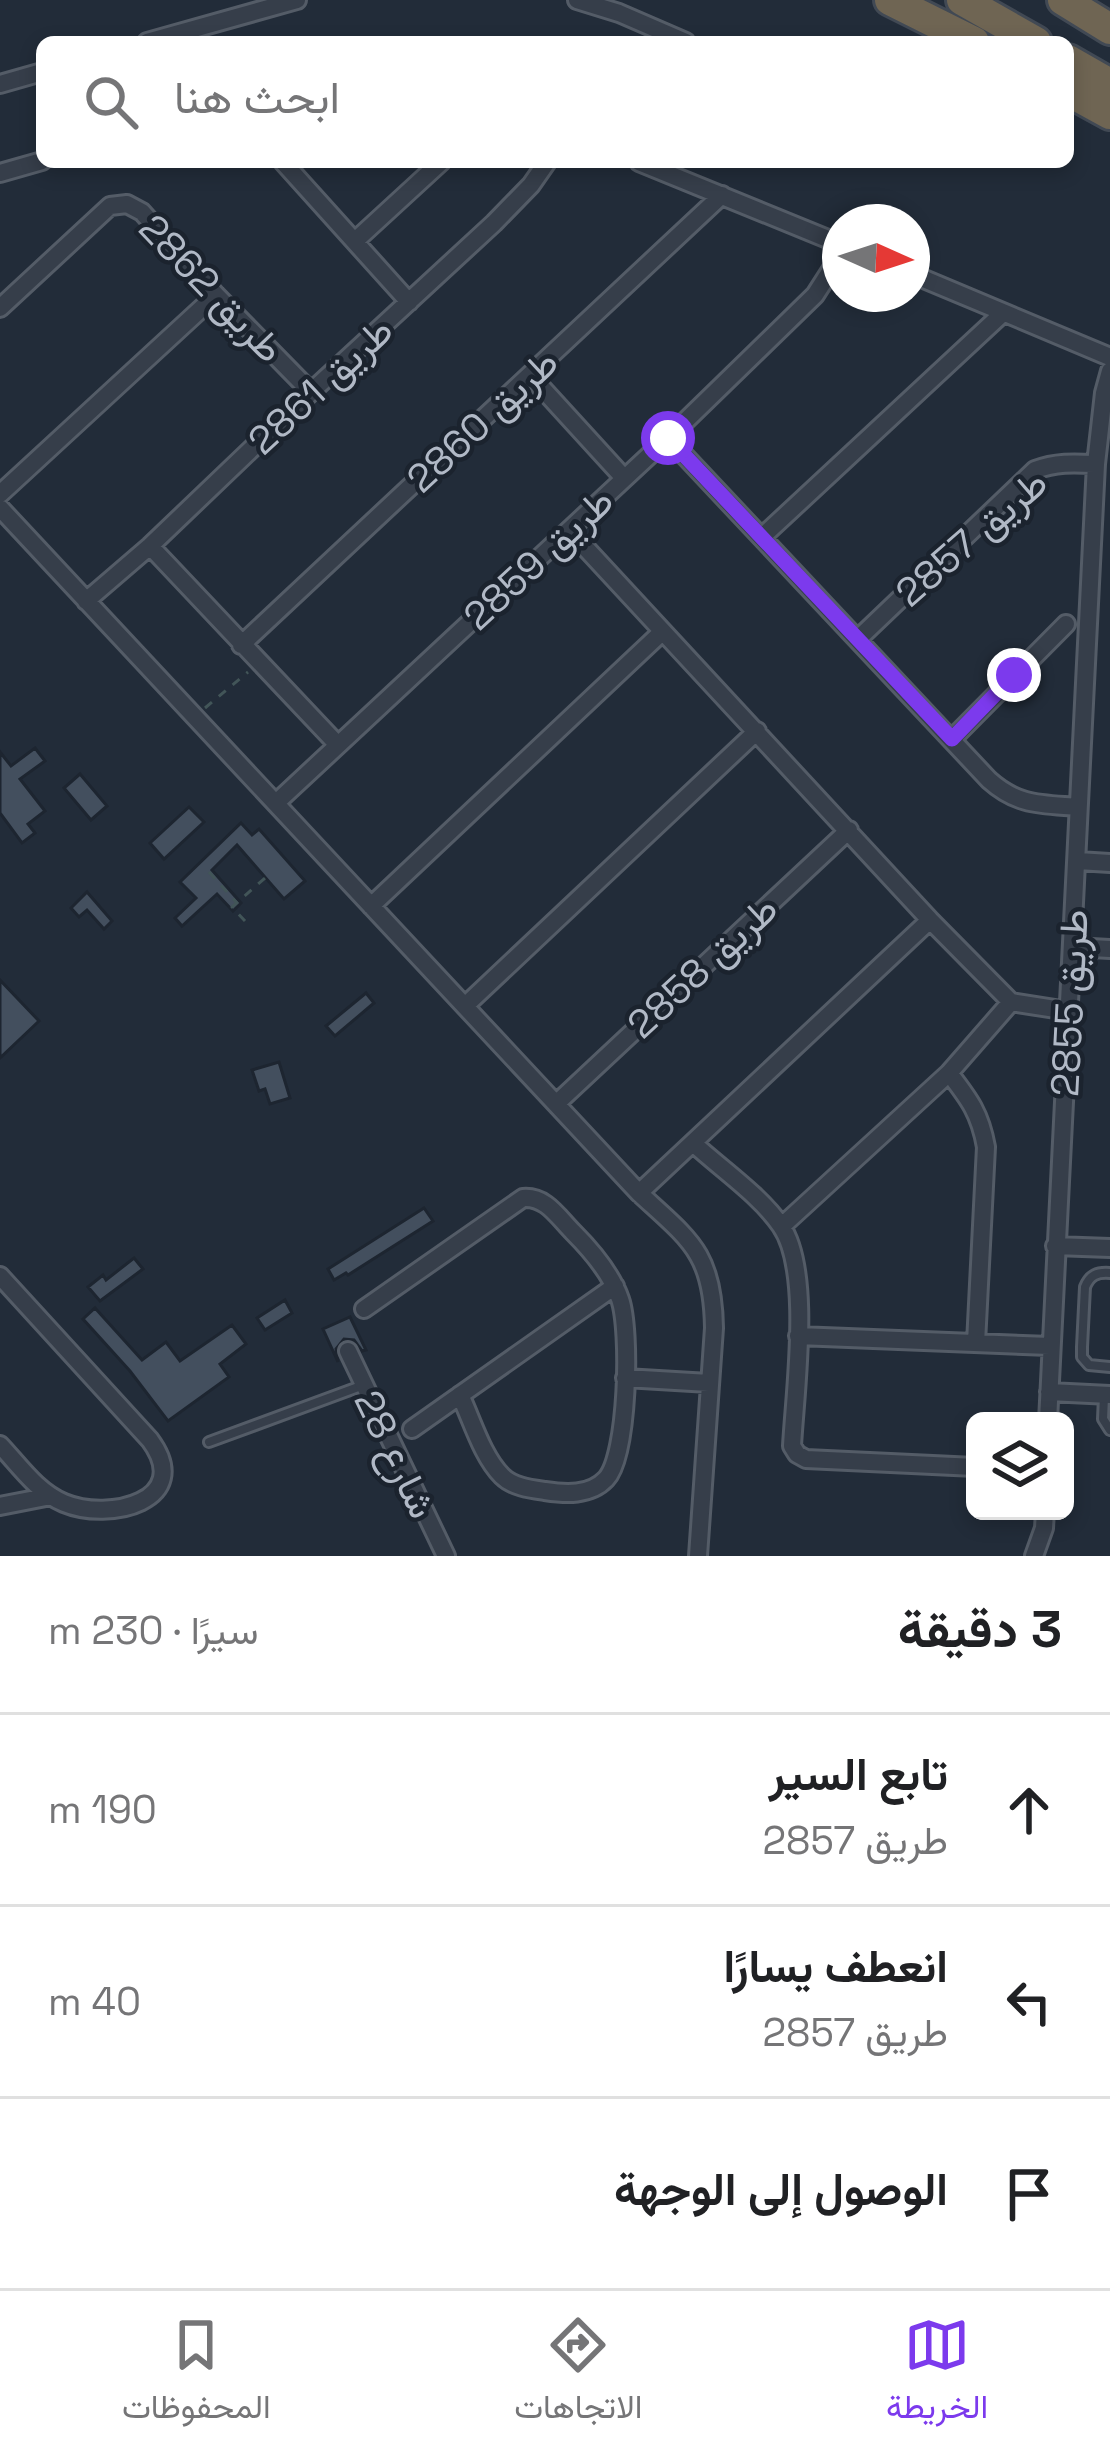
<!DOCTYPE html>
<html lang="ar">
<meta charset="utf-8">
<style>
:root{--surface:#fff;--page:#f6f6f6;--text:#202124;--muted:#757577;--line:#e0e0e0;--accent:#7c3aed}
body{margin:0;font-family:"Space Grotesk",Vazirmatn,sans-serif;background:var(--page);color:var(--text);direction:rtl}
.controls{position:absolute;right:36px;bottom:36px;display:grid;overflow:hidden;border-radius:18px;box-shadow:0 6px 18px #0003}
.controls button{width:108px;height:108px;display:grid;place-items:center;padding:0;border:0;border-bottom:3px solid var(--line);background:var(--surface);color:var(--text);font:60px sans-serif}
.compass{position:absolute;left:822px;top:204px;width:108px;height:108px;border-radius:50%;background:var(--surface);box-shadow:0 6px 18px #0003;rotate:93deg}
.stop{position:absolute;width:36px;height:36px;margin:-27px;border:9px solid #7c3aed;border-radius:50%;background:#fff}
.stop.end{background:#7c3aed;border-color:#fff;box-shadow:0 3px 12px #0008}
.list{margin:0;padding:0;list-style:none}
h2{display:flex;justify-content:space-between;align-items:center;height:156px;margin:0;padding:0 48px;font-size:51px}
h2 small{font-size:39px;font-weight:400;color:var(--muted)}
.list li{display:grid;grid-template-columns:78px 1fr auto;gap:36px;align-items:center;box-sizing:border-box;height:192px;padding:0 48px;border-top:3px solid var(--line)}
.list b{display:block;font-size:45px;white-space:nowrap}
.list p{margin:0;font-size:39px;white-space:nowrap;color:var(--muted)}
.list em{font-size:39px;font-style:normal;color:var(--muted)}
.icon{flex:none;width:66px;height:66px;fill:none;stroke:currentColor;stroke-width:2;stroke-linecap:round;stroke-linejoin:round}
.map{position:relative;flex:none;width:1110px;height:1556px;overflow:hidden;direction:ltr}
.search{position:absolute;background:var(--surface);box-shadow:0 6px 18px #0003;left:36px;right:36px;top:36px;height:132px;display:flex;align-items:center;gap:30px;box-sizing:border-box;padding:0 42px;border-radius:18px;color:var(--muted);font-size:45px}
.sheet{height:732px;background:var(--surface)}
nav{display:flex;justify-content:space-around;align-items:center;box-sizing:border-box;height:168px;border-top:3px solid var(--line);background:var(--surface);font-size:33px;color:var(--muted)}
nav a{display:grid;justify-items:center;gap:6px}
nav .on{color:var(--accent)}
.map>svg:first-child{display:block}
.building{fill:#434f5e;stroke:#1d2530;stroke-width:3}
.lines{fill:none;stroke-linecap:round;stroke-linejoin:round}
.service-casing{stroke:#545c67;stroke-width:14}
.minor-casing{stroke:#545c67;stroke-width:22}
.motorway-casing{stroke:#414954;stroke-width:36}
.path{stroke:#425558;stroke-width:3;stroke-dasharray:9 9;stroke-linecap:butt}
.service{stroke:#363e4a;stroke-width:8}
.minor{stroke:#363e4a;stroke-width:16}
.motorway{stroke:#6f6553;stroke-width:30}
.route{stroke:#7c3aed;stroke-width:15}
.labels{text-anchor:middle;stroke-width:9;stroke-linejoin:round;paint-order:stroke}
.street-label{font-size:39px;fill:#b1b9c6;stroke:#1b232e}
</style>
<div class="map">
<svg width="1110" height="1556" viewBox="0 0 1110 1556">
<rect width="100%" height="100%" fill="#222c39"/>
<path class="building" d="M35,748L45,761L20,779L45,811L28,824L35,833L22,843L0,813V752L11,766Z
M80,774L107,806L91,820L64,788Z
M189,807L204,822L164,859L150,843Z
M241,823L252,835L259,829L305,881L284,899L237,845L212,870L241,903L233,911L217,894L182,926L175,918L196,898L180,882Z
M87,892L112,921L104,929L87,910L79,917L71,908Z
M0,980L39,1021L0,1058Z
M366,993L374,1003L335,1036L326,1026Z
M279,1062L290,1098L270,1104L265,1089L259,1091L252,1070Z
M424,1208L433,1221L348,1275L346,1273L334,1280L328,1269Z
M134,1258L143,1269L100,1301L88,1287L103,1275L106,1280Z
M285,1300L292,1313L265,1330L257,1318Z
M95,1308L142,1360L166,1342L180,1361L232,1325L246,1344L220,1364L229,1377L168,1421L130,1371L83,1319Z
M350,1317L366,1350L362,1351L354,1340L344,1339L336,1349L338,1362L323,1329Z"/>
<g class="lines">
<defs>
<path id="service" d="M1110,1273C1097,1272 1090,1275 1085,1287L1082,1347V1357L1089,1365L1110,1367
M1104,1396L1103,1419L1110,1430
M209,1442L361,1386"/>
<path id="minor" d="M577,0L619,13L686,42
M147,42L297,0
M0,84L42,72
M283,162L409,302
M639,162L840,244
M0,173L42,161
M355,241L441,162
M912,274L1110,357
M0,308L110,206L127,204L142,212L216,295L311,392
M530,375L624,478
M668,438L989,780C1018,806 1041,804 1078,807
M0,494L216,295
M0,508L639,1193C690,1240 713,1253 714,1328L698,1556
M569,530L930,920L1011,1002L1068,1011
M762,537L1003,313
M150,546L337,744
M86,601L150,546L311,392L494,223L531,185L547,162
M858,639L1035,470C1056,462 1074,463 1096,464
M241,645L722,195
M952,739L1066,624
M277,802L668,438L815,295L840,256
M1078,861L1110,863
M371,906L662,632
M1073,947L1110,949
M466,1005L757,731
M949,1073C969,1099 980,1113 986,1147L976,1343
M557,1103L849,830
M693,1143C720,1168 761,1196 781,1226C812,1271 795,1390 792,1446L797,1454L806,1459L975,1467
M639,1193L930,920
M782,1226L949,1073L1011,1002
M1055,1246L1110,1248
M0,1276L150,1440C195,1501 109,1522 64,1503C37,1492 19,1465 0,1445
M364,1309L523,1198C546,1196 558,1217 573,1232C592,1251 611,1273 620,1299C631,1330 628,1456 606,1479C590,1496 565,1494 545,1491C531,1489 513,1487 502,1476C482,1456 472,1420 460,1395
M798,1336L1050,1346
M348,1351L446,1556
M625,1378L709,1383
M1049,1392L1110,1395
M1048,1421L1096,464L1104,393L1110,371
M412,1429L615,1286
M0,1506L51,1496
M1034,1556L1044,1528L1045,1511"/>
<path id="motorway" d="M890,0L974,42
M962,0L1036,42
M1063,0L1110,29
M1068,60L1110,84
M1068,91L1110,114"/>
</defs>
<use href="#service" class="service-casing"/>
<use href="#minor" class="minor-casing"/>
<use href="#motorway" class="motorway-casing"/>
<path class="path" d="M205,708L248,672
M209,872L236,902
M245,921L232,907L265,878"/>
<use href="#service" class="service"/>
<use href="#minor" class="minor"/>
<use href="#motorway" class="motorway"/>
</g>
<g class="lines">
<path class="route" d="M668,438L952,739L1014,675"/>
</g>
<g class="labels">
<g class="street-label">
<text transform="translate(212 288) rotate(46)" y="14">طريق 2862</text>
<text transform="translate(320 385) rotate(-43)" y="14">طريق 2861</text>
<text transform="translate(482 420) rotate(-43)" y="14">طريق 2860</text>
<text transform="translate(971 537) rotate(-41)" y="14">طريق 2857</text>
<text transform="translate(538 558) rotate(-43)" y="14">طريق 2859</text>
<text transform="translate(702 966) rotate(-43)" y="14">طريق 2858</text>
<text transform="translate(1069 1003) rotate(-87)" y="14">طريق 2855</text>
<text transform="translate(396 1454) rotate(64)" y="14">شارع 28</text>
</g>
</g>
</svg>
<div class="controls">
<button><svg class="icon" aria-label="layers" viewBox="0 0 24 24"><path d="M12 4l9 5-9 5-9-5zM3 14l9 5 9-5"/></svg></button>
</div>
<svg class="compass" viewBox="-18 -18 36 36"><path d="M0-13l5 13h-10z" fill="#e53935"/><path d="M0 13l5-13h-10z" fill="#757577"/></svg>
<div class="stop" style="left:668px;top:438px"></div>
<div class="stop end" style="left:1014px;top:675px"></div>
<div class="search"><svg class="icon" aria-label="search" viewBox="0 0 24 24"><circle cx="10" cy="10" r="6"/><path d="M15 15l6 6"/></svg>ابحث هنا</div>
</div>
<section class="sheet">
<h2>3 دقيقة<small>سيرًا · 230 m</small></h2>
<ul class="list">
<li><svg class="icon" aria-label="ahead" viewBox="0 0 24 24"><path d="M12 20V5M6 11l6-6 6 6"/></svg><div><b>تابع السير</b><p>طريق 2857</p></div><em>190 m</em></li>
<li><svg class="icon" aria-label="left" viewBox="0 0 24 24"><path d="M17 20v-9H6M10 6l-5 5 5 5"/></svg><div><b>انعطف يسارًا</b><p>طريق 2857</p></div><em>40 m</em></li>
<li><svg class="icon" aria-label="arrive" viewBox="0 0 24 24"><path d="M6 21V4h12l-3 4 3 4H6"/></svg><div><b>الوصول إلى الوجهة</b></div></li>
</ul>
</section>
<nav>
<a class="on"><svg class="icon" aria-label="map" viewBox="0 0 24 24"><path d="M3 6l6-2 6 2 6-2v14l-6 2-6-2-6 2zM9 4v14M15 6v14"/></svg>الخريطة</a>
<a><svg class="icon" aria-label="directions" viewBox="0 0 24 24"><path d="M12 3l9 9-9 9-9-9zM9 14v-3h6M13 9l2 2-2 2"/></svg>الاتجاهات</a>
<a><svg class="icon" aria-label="saved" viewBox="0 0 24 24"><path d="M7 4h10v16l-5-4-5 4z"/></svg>المحفوظات</a>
</nav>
